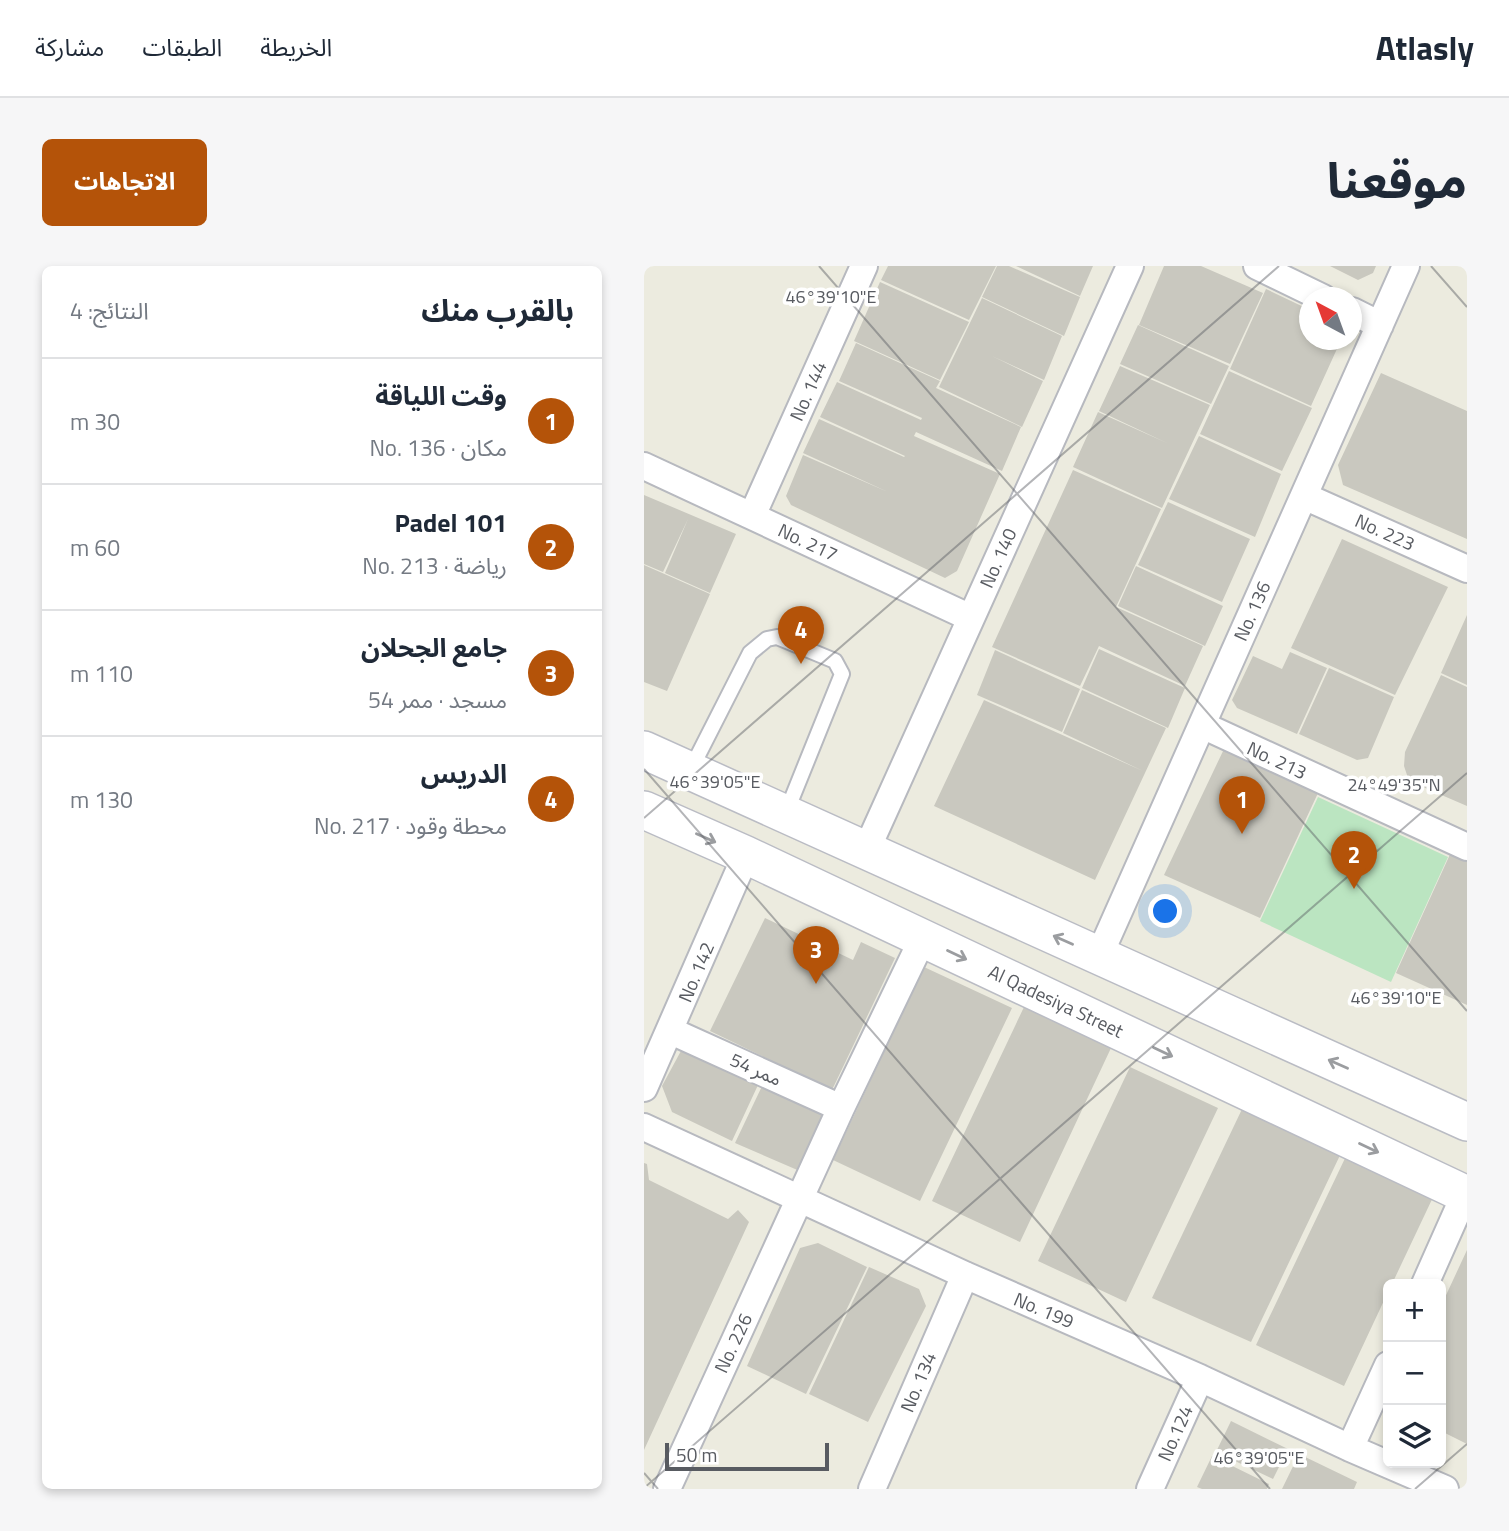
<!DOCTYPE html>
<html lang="ar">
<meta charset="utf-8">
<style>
:root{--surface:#fff;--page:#f6f6f7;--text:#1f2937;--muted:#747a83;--line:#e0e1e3;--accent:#b45309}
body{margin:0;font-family:"Titillium Web","Noto Sans Arabic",sans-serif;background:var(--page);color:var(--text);direction:rtl}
.controls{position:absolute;right:21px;bottom:21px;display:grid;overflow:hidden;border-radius:10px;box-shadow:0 4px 10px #0003}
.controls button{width:63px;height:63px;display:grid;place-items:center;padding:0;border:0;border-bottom:2px solid var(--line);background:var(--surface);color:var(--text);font:35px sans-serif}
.compass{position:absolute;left:655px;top:21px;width:63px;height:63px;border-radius:50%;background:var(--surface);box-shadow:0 4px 10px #0003;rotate:319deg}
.scale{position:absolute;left:21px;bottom:18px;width:164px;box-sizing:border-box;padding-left:7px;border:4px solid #585b61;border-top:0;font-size:19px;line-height:24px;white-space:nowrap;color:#585b61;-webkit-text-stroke:5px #fff;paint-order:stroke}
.you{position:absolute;left:522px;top:646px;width:24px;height:24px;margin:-18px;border:5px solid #fff;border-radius:50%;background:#1a73e8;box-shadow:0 0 0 10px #1a73e833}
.badge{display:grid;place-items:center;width:46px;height:46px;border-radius:50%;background:var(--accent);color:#fff;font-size:23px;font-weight:700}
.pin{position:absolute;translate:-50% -58px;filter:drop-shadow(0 2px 4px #0008)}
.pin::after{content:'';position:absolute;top:37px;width:24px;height:21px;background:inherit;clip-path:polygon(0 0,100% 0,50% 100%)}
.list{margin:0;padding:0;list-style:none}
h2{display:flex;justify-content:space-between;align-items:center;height:91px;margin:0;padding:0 28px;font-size:30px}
h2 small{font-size:23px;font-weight:400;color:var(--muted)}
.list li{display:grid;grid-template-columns:46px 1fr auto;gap:21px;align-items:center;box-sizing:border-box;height:126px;padding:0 28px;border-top:2px solid var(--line)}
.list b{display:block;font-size:26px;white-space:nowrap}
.list p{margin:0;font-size:23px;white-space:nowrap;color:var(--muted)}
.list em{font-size:23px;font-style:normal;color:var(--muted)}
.icon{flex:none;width:38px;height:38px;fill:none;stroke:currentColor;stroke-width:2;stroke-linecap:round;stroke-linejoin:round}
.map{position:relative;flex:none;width:823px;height:1223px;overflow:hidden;direction:ltr;border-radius:10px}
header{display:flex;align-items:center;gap:42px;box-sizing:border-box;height:98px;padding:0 35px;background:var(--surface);border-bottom:2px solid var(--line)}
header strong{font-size:33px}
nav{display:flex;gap:38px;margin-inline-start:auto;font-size:24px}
.intro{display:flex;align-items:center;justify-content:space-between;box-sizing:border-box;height:168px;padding:0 42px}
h1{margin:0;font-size:49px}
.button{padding:18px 32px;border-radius:10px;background:var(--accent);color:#fff;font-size:24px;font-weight:700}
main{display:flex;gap:42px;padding:0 42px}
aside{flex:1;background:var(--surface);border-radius:10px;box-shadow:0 4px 10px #0003}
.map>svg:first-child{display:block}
.green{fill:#bbe5c1}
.building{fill:#c9c8bf}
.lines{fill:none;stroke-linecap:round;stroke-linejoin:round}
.lane-casing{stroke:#b7b9bf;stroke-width:18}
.street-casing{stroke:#b7b9bf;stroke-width:30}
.secondary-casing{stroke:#babcc4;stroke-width:40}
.lane{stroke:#fff;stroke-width:14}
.street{stroke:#fff;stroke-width:26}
.secondary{stroke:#fff;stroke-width:37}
.oneway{stroke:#9b9da0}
.ticks{fill:none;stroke:#585b61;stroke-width:2;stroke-opacity:0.45}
.labels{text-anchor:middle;stroke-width:7;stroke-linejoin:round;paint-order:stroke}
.street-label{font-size:19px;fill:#585b61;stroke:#fff}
.ticks-label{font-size:18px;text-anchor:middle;fill:#585b61;stroke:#fff;stroke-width:7;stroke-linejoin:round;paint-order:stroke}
</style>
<header>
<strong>Atlasly</strong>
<nav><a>الخريطة</a><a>الطبقات</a><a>مشاركة</a></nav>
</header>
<div class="intro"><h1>موقعنا</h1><a class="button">الاتجاهات</a></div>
<main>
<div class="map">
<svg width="823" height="1223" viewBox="0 0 823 1223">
<rect width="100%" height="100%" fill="#ecebdf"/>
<path class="green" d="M674,531L804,591L747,716L616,655Z"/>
<path class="building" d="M244,0H352L325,54L237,14Z
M353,0H365L436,31L420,70L338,31Z
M372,0H449L436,30Z
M520,0H557L619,27L586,98L495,59Z
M686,0H732L729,7L714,14Z
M236,16L325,56L296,114L210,75Z
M622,23L666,44V74H697L667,140L586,103Z
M338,32L418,70L400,114L348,90L399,115L378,161L295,121Z
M494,59L585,100L567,138L476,98Z
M212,77L296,115L292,122L377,161L358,205L272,166L270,170L356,208L313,305L301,312L147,239L142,230L159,189L244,226L159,187L175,153L260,191L261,190L176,151L193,116L277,154L278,152L195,115Z
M476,100L566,139L518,242L429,201L454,146L523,177L455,145Z
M585,105L668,142L638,205L556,168Z
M737,107L823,145V273L699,219L694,199Z
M555,170L637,208L611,271L525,233Z
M429,204L517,243L472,341L559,380L541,420L455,380L436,420L348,381Z
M0,229L92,268L66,327L21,307L44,253L19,306L0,298Z
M524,236L606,273L578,336L494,299Z
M698,273L804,321L751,429L647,382Z
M0,299L66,328L23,425L0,416Z
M492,300L579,340L561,380L474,340Z
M823,349V419L797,407Z
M455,383L541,422L524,462L438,422Z
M351,384L436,423L418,466L333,429Z
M646,386L683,402L653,468L593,442L588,434L609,390L638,403Z
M685,402L750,431L724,492L713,494L655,468Z
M797,409L823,421V540L765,515L760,500L761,486Z
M438,424L522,462L451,614L290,540L340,434L499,505L419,467Z
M580,483L674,527L616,652L520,609Z
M808,584L823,591V739L752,707Z
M121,652L209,694L217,676L251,692L188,824L66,765Z
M280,701L368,742L276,935L189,894Z
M380,741L467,782L376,976L288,935Z
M38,783L114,819L88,875L28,846L18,820Z
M486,801L574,842L482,1036L394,995Z
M119,818L185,846L158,906L91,877Z
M599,841L699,883L607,1076L508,1032Z
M704,886L791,927L748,1018H744V1026L700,1120L612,1079Z
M0,897L3,898L5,914L84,953L94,944L105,956L0,1184Z
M174,977L223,1001L162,1128L103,1100L156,982Z
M823,984V1178L797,1165V1040Z
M225,1001L275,1023L282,1040L224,1156L165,1128Z
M587,1155L644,1183L629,1213L572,1186Z
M655,1188L713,1216L710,1223H638Z
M568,1190L625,1218L623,1223H558L553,1221Z"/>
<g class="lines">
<defs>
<path id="lane" d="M46,505L106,387L123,373L133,371L191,395L198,408L142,547"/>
<path id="street" d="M613,0L679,32
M708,45L736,59
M0,200L327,352
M660,230L823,303
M108,250L220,0
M558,459L823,581
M222,585L486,0
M455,690L762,0
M27,765L197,842
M0,822L102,589
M0,861L321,1009L556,1112L706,1182L801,1223
M781,1018L821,928
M706,1182L744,1099
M23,1223L197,842L278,674
M228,1223L321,1009
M506,1223L556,1112"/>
<path id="secondary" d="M0,484L823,856
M0,544L102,589L823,929"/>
</defs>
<use href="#lane" class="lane-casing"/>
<use href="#street" class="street-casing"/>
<use href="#secondary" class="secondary-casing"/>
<use href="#lane" class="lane"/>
<use href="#street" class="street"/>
<use href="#secondary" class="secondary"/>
</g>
<defs><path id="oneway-shaft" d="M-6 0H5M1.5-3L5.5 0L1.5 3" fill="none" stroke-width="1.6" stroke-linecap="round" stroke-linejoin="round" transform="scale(1.75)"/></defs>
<g class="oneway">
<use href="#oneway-shaft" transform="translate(62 572) rotate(24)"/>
<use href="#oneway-shaft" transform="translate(419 674) rotate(-156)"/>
<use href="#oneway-shaft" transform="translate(313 689) rotate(25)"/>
<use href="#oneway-shaft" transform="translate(519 786) rotate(25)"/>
<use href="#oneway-shaft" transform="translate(694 798) rotate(-156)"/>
<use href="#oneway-shaft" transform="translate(725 882) rotate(25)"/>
</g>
<path class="ticks" d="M175,0L823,745M787,0L823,41M0,503L626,1223M0,552L635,0M0,1207L14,1223M0,1222L823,507M771,1223L823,1178"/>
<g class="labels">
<g class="street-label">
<text transform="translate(164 125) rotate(-66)" y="7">No. 144</text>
<text transform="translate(741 266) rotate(24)" y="7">No. 223</text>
<text transform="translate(164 276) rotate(25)" y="7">No. 217</text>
<text transform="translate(354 292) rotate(-66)" y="7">No. 140</text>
<text transform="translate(608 345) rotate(-66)" y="7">No. 136</text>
<text transform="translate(633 494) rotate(25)" y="7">No. 213</text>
<text transform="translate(52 706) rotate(-67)" y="7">No. 142</text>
<text transform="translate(412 735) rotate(25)" y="7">Al Qadesiya Street</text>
<text transform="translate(112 803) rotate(24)" y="7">ممر 54</text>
<text transform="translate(400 1044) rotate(23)" y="7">No. 199</text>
<text transform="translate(89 1077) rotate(-65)" y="7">No. 226</text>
<text transform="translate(274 1116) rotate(-67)" y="7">No. 134</text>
<text transform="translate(531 1167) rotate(-66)" y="7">No.124</text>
</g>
</g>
<g class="ticks-label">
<text x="187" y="37">46°39'10"E</text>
<text x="71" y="522">46°39'05"E</text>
<text x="750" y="525">24°49'35"N</text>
<text x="752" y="738">46°39'10"E</text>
<text x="615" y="1198">46°39'05"E</text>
</g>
</svg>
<div class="controls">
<button>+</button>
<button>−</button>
<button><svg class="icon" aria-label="layers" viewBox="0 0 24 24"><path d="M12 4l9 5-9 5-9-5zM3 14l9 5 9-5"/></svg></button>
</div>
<svg class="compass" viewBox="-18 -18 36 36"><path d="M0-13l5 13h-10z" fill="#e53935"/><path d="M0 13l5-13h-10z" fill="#747a83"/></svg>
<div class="scale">50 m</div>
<div class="you"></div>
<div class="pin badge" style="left:598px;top:568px">1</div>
<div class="pin badge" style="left:710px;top:623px">2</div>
<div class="pin badge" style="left:172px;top:718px">3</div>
<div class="pin badge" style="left:157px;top:398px">4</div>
</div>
<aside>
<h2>بالقرب منك<small>النتائج: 4</small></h2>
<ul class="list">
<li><span class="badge">1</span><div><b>وقت اللياقة</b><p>مكان · No. 136</p></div><em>30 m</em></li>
<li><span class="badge">2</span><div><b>Padel 101</b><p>رياضة · No. 213</p></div><em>60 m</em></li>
<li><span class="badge">3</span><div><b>جامع الجحلان</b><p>مسجد · ممر 54</p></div><em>110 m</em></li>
<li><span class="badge">4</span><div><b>الدريس</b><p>محطة وقود · No. 217</p></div><em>130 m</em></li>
</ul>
</aside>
</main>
